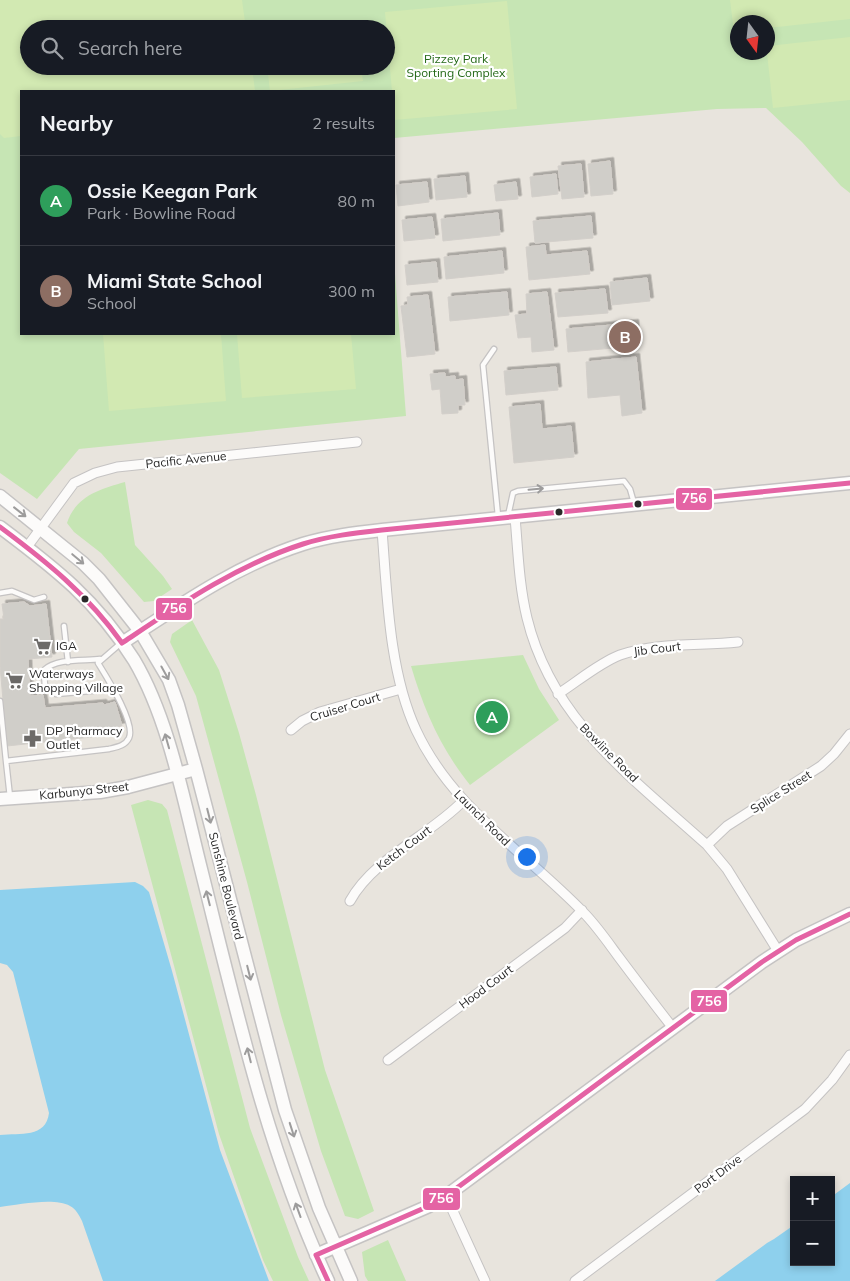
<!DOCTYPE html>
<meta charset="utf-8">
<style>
:root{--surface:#171b24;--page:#20242c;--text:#f1f3f6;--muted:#9ea1a6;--line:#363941;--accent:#d93025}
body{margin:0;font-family:Mulish,sans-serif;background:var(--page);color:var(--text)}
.controls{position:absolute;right:15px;bottom:15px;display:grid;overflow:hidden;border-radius:0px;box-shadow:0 2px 8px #0003}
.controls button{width:45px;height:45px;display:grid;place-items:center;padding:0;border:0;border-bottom:1px solid var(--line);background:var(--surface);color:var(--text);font:25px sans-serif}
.compass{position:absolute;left:730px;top:15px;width:45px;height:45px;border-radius:50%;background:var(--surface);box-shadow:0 2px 8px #0003;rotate:165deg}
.you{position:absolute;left:526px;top:856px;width:18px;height:18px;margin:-12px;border:4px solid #fff;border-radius:50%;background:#1a73e8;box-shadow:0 0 0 8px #1a73e833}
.badge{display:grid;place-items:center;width:32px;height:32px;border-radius:50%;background:var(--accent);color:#fff;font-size:16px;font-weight:700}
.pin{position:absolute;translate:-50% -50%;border:2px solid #fff;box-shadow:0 1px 5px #0006}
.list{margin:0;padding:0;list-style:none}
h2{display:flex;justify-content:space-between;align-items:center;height:65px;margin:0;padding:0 20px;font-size:21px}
h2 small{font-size:16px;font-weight:400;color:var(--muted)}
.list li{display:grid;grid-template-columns:32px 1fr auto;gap:15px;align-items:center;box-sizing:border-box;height:90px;padding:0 20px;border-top:1px solid var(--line)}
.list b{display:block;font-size:19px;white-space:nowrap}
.list p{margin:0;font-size:16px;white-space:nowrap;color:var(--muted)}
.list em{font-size:16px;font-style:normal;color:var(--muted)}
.icon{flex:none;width:28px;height:28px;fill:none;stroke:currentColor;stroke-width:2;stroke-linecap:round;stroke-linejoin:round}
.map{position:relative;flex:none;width:850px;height:1281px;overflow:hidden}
.search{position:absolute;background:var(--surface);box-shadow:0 2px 8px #0003;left:20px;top:20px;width:375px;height:55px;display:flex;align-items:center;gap:12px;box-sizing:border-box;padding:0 18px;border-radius:28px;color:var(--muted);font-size:19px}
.panel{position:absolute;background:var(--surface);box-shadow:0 2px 8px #0003;left:20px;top:90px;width:375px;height:245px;border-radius:0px}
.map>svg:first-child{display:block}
.green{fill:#c6e5b4;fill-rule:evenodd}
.pitch{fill:#d2e9b2}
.water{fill:#8ed0ed}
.building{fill:#d0cec9;stroke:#d3cfca;filter:url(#shadow)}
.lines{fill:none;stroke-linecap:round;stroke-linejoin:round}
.lane-casing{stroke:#c5c3c3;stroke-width:7}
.street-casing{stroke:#c5c3c3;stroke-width:11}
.secondary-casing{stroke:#c5c3c3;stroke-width:15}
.lane{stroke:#fcfbfa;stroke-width:4.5}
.street{stroke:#fcfbfa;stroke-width:9}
.secondary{stroke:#fcfbfa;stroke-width:12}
.bus-1-casing{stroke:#fff;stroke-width:9}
.bus-1{stroke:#e463a4;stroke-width:5}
.oneway{stroke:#9d9c9c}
.bus-dot{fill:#292929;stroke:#fff;stroke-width:2}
.labels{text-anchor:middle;stroke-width:4.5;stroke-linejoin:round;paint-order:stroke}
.park-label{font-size:12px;fill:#236816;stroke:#fff}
.street-label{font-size:12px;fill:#292929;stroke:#fff}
.poi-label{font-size:12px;fill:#292929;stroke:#fff;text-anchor:start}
.line-badge{stroke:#fff;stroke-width:2}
.badge-label{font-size:14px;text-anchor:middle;font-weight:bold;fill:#fff}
</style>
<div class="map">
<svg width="850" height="1281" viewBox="0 0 850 1281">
<defs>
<filter id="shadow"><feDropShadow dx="3.5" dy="-3.5" stdDeviation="0" flood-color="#0004"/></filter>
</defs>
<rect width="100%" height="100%" fill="#e8e4dd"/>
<path class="green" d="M0,0H850V193L841,186L802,142L766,108L717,109L394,138V91H21V334H394V261L406,416L79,449L37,499L0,473ZM738,22H768V52H738ZM29,29H386V66H29Z
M125,482L135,545L163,576L172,589L154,601L144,602L101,553L74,532L67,523C76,496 100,489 125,482Z
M192,620L219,670L239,733L256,795L325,1070L374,1211L358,1219L345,1216L321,1151L281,1015L247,882L196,696L170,642L172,634Z
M523,655L539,689L559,720L470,785C441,749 424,710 411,666Z
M148,800L162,804L167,810L250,1128L298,1257L309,1281H273L263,1260L219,1134L131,805Z
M388,1240L406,1281H368L365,1276L362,1252Z"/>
<path class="pitch" d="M0,0H242L246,29H29V66H252L255,91H21V136L4,138L0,134Z
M730,0H850V19L768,28V22H738L737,31L734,32Z
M507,1L517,109L394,120V91H392L385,12Z
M850,37V100L773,108L767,53L768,46Z
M267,66H361L363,81L270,91Z
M103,334H221L226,401L109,411Z
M237,334H351L356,389L242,398Z"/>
<path class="water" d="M135,882L143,886L149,892L172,971L220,1150L269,1281H103L82,1221C79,1215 76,1209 70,1206C54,1197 18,1205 0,1207V1135C20,1133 46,1138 49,1113L13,972L7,965L0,963V890Z
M850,1183V1281H715L767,1243L774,1239L794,1225V1262H831V1197Z"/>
<path class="building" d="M610,161L613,194L591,196L588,164Z
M581,164L584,197L562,199L558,166Z
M556,174L558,194L532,197L530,177Z
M465,176L467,197L436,200L434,179Z
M427,182L429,202L398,206L396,185Z
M516,182L518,199L496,201L494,185Z
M498,213L500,235L443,241L441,219Z
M591,216L593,238L535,243L533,221Z
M432,217L435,238L404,241L402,220Z
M545,245L546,255L587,251L590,274L529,280L526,247Z
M502,251L504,273L446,279L444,257Z
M436,262L438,282L407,285L405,265Z
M647,278L650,301L612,305L610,282Z
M605,289L608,313L558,317L555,293Z
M507,292L509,315L450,321L448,297Z
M547,292L554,350L532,352L531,337L518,338L515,315L527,314L526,294Z
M428,295L435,354L407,357L401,306L408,305L407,297Z
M635,323L637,346L568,352L566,329Z
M636,357L642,413L622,416L620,395L588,398L586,362Z
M556,367L558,390L506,395L504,371Z
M445,373V377L455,376V380L463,379L465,405H458V413L442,414L440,389L432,390L430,374Z
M540,404L542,429L571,426L574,457L514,463L509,407Z
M24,602L30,606L46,604L52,657L28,659L30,696L43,695L45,708L103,703L104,705L115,702L122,726L92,734V737L7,746L0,666V619H4L2,604Z"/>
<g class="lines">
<defs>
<path id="lane" d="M494,349L483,365L498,516
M508,516L513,493L518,491L624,481L630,489L634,503
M0,593L12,591L34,600L44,597
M64,626L68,662
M100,659C83,661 57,658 44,670L45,687L56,694L114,689
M0,701L6,761
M10,797L6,761L109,749C117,747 125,746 129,738C136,723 106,676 98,663L121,643"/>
<path id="street" d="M515,517C518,551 519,585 527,618C552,721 633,778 707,845L727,869L778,951
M382,530C387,593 389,672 416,730C452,808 525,852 583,912C596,925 607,941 618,956C636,980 654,1004 673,1028
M27,547L74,483L95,473L117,467L357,442
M558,694C577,682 599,663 620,655C657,642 699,646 738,642
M291,730L302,721L320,712L401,689
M707,845L727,826L821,766L834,754L850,734
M350,901C374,858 429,836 463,801
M388,1060L565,928L582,910
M446,1196L485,1281
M575,1281L805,1109L832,1080L850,1055"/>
<path id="secondary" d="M0,496L83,563L99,579L140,631L169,680L178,705L196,769L285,1110L319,1208L351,1281
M0,527C56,569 96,600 134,660C169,719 184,802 201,869C236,1009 267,1150 328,1281
M122,643C180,605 237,565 303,544C329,536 355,533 382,530L850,483
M0,799L100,792L128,787L196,769
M316,1255L429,1206L446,1196L762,962L796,940L850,914"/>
</defs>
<use href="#lane" class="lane-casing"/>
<use href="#street" class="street-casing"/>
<use href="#secondary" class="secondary-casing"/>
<use href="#lane" class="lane"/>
<use href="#street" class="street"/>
<use href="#secondary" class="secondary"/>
<defs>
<path id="bus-1" d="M0,527C47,562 88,595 122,643C179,605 237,565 303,544C328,536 355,533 382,530L850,483
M328,1281L316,1255L429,1206L446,1196L762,962L796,940L850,914"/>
</defs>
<use href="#bus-1" class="bus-1-casing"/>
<use href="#bus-1" class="bus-1"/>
</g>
<defs><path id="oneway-shaft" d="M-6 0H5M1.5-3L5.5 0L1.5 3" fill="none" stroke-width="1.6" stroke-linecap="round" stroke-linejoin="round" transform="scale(1.25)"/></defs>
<g class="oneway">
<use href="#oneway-shaft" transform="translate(536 489) rotate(-5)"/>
<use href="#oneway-shaft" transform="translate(20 512) rotate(38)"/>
<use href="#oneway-shaft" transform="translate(78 559) rotate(40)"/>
<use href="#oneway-shaft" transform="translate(165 673) rotate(61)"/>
<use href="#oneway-shaft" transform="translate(167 741) rotate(-106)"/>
<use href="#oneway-shaft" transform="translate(209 816) rotate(76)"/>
<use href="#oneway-shaft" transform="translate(208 898) rotate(-104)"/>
<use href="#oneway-shaft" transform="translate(249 973) rotate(76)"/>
<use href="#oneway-shaft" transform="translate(249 1055) rotate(-104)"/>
<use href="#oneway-shaft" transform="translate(292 1130) rotate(72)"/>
<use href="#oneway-shaft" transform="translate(298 1210) rotate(-110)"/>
</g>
<defs>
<symbol id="supermarket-bare" viewBox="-9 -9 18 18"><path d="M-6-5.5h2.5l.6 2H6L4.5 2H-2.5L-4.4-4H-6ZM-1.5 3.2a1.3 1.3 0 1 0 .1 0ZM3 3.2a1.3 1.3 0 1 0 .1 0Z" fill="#6c6a68" stroke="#fff" stroke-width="2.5" paint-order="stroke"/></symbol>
<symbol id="pharmacy-bare" viewBox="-9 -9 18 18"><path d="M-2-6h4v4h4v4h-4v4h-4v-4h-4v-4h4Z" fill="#6c6a68" stroke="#fff" stroke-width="2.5" paint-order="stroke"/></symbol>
</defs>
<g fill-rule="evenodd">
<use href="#supermarket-bare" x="30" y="634" width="25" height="25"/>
<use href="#supermarket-bare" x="2" y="668" width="25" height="25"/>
<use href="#pharmacy-bare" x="20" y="726" width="25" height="25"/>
</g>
<g class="bus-dot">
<circle cx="638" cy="504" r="4.5"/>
<circle cx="559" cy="512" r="4.5"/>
<circle cx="85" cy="599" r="4.5"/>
</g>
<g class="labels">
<g class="park-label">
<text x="456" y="63">Pizzey Park<tspan x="456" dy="14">Sporting Complex</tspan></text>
</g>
<g class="street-label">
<text transform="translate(186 460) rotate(-6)" y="4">Pacific Avenue</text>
<text transform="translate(657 649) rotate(-7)" y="4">Jib Court</text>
<text transform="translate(345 707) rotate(-17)" y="4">Cruiser Court</text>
<text transform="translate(609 753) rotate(45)" y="4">Bowline Road</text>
<text transform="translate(84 791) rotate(-6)" y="4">Karbunya Street</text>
<text transform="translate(781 792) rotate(-32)" y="4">Splice Street</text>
<text transform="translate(482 818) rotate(45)" y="4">Launch Road</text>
<text transform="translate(404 848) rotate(-37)" y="4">Ketch Court</text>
<text transform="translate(226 886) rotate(76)" y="4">Sunshine Boulevard</text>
<text transform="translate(486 987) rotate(-37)" y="4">Hood Court</text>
<text transform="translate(718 1174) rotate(-37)" y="4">Port Drive</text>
</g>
<g class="poi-label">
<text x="56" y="650">IGA</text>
<text x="29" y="678">Waterways<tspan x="29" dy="14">Shopping Village</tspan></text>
<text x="46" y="735">DP Pharmacy<tspan x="46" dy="14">Outlet</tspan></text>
</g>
</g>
<g class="line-badge">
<rect x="675" y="487" width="38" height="24" rx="5" fill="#e463a4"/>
<rect x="155" y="597" width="38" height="24" rx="5" fill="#e463a4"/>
<rect x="690" y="989" width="38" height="24" rx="5" fill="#e463a4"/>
<rect x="422" y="1187" width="39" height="24" rx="5" fill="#e463a4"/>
</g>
<g class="badge-label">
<text x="694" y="503">756</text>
<text x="174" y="613">756</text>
<text x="709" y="1006">756</text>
<text x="441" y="1203">756</text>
</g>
</svg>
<div class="controls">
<button>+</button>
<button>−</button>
</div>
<svg class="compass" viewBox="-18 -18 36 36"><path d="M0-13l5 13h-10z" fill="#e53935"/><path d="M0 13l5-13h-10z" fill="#9ea1a6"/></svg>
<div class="you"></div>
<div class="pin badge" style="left:492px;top:717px;background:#2e9e5b">A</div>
<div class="pin badge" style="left:625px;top:337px;background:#8d6e63">B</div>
<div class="search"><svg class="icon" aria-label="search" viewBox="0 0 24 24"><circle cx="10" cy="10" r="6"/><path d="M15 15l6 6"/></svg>Search here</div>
<section class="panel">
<h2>Nearby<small>2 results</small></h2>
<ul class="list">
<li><span class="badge" style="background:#2e9e5b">A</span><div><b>Ossie Keegan Park</b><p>Park · Bowline Road</p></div><em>80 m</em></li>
<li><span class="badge" style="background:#8d6e63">B</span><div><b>Miami State School</b><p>School</p></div><em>300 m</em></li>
</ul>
</section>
</div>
